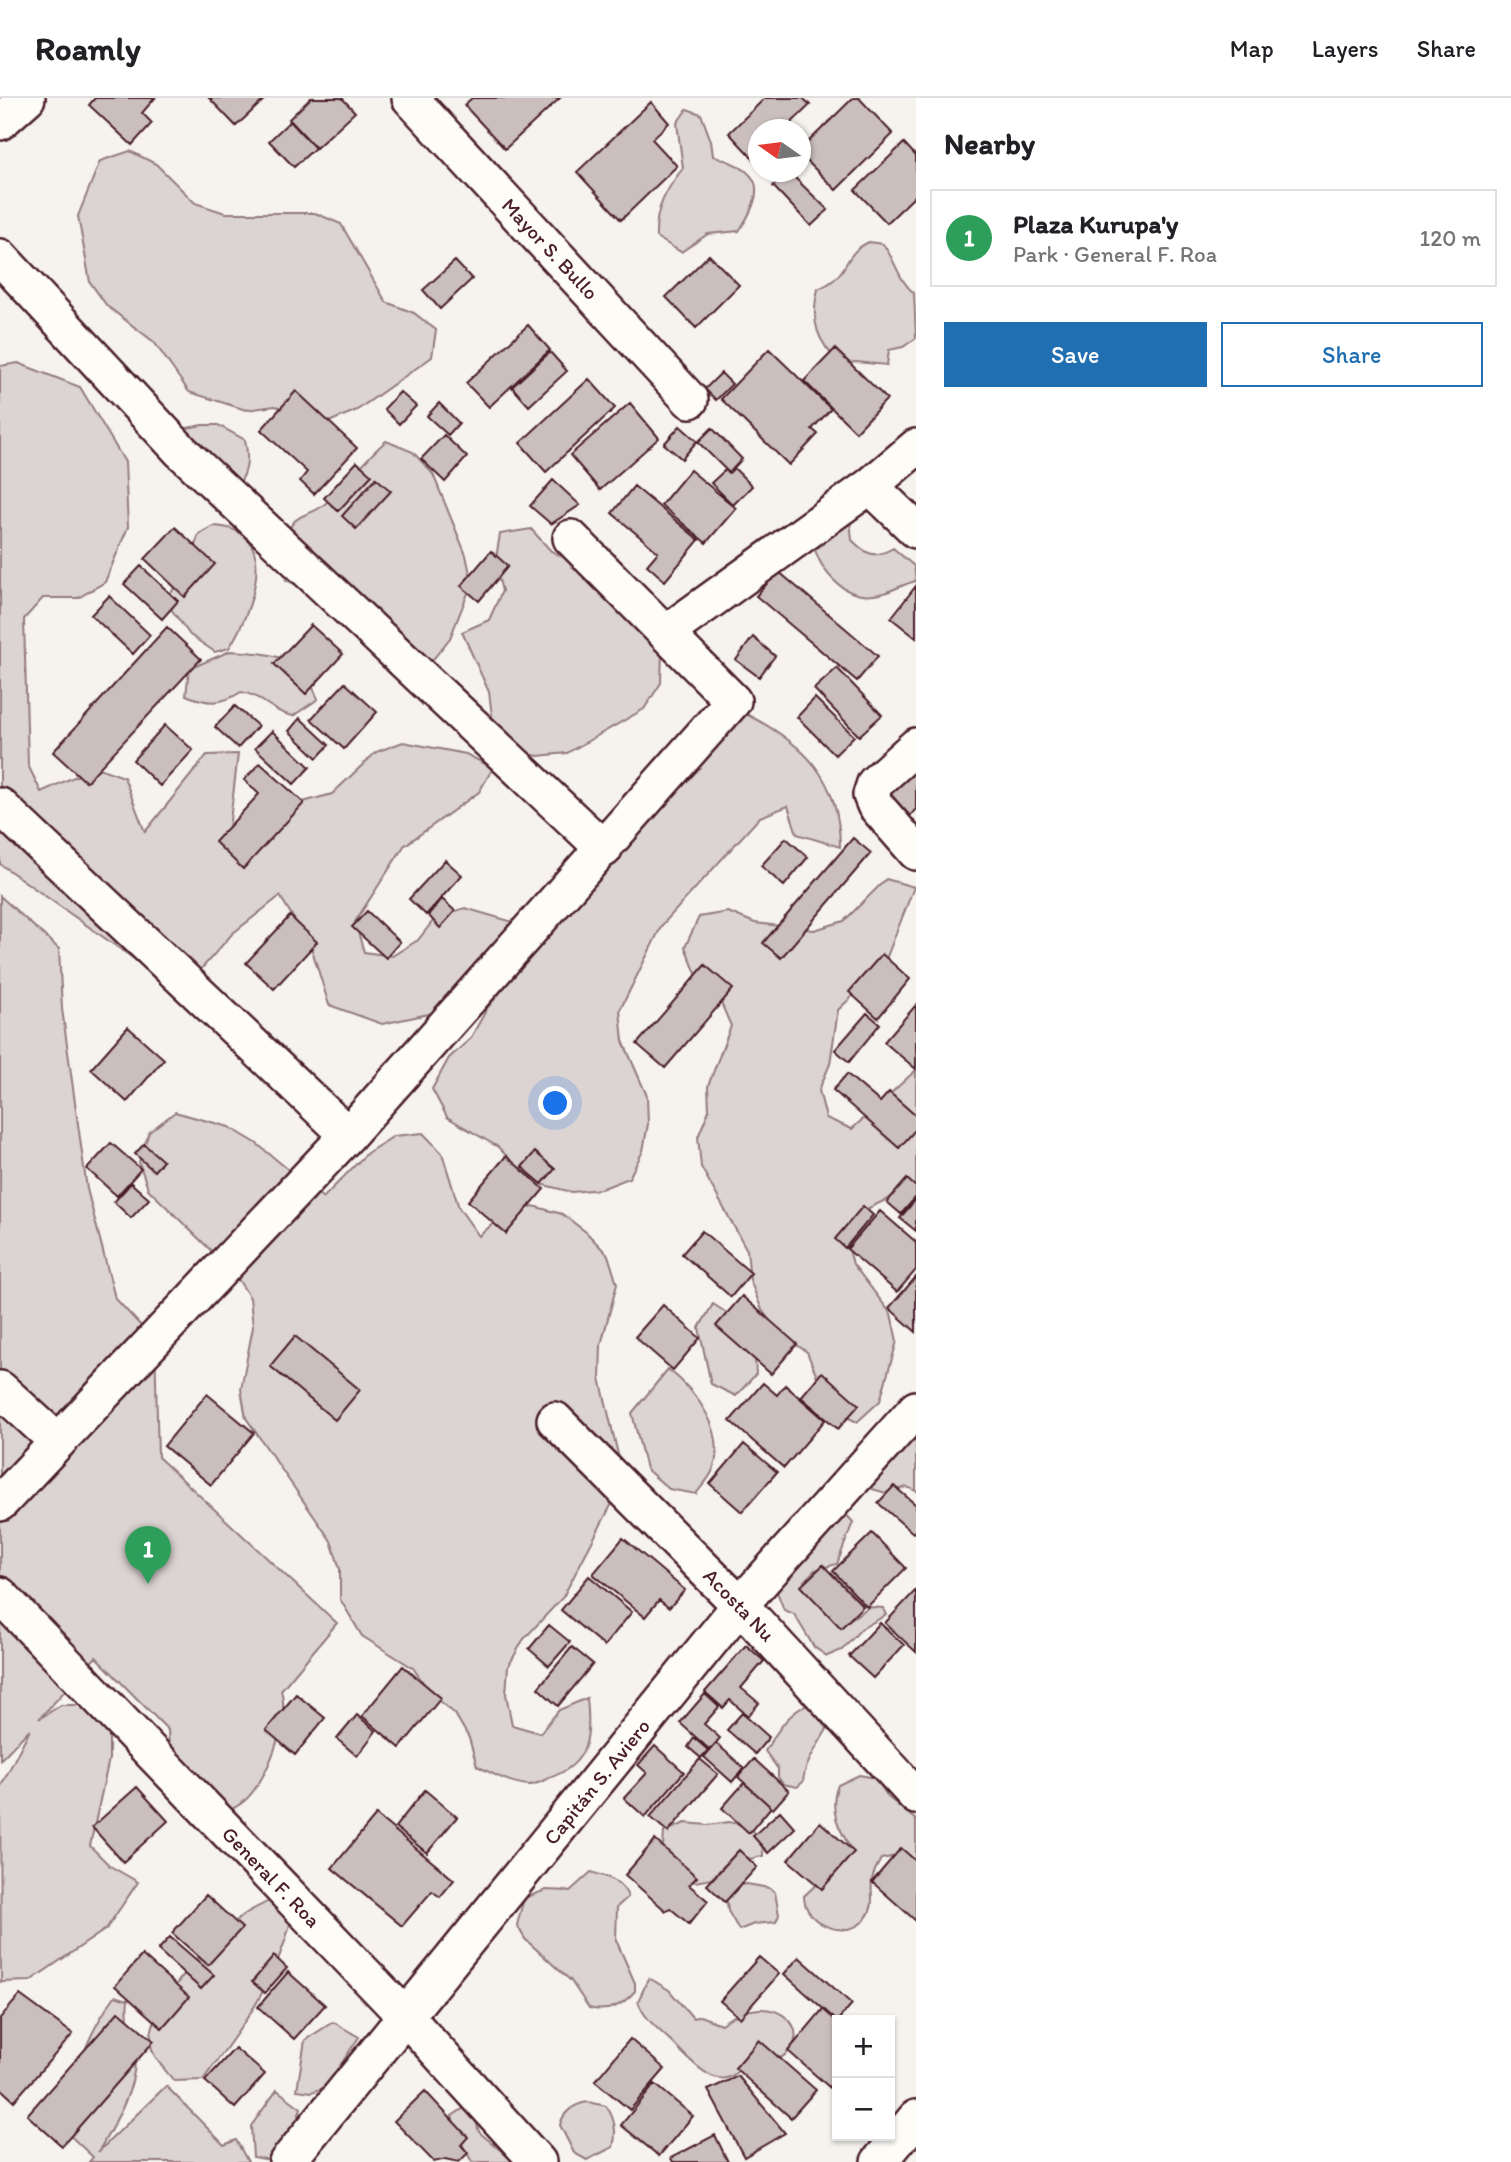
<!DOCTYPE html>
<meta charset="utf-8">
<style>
:root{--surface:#fff;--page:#f2f2f2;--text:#202124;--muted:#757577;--line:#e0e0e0;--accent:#1f6fb2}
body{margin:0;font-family:Itim,sans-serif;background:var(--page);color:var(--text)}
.controls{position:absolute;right:21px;bottom:21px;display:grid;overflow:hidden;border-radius:0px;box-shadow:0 2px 5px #0004}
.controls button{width:63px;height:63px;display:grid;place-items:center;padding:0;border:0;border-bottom:2px solid var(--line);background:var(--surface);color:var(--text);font:35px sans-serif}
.compass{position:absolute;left:748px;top:21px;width:63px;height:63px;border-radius:50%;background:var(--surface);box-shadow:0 2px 5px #0004;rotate:284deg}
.you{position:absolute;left:556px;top:1006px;width:24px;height:24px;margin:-18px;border:5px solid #fff;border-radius:50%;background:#1a73e8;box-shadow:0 0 0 10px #1a73e833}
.badge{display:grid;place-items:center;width:46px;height:46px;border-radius:50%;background:var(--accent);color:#fff;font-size:23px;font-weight:700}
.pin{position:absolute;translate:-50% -58px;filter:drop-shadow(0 2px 4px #0008)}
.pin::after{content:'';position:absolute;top:37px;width:24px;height:21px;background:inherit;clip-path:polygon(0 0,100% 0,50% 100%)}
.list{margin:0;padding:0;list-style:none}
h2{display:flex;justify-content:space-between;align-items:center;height:91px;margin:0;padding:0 28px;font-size:30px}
h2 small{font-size:23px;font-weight:400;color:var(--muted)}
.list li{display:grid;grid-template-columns:46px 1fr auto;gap:21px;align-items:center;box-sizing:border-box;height:98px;margin:0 14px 14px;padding:0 14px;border:2px solid var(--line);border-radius:0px}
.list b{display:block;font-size:26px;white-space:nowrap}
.list p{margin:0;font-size:23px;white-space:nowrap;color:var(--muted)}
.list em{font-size:23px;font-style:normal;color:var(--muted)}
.actions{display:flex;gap:14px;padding:21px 28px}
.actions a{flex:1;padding:16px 0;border:2px solid var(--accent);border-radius:0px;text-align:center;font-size:24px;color:var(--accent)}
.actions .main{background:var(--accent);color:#fff}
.map{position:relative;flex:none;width:916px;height:2064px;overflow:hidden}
header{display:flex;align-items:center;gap:42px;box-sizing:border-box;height:98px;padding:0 35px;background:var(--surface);border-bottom:2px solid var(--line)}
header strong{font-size:33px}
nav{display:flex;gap:38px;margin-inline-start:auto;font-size:24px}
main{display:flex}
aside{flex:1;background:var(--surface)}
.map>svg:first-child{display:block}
.green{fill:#dcd4d2;stroke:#937a7e;stroke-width:2}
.building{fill:#cbbfbe;stroke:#4a1f2b;stroke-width:2}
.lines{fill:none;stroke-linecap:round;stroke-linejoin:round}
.minor-casing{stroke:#4a1f2b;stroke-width:40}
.minor{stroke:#fdfcf7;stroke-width:35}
.labels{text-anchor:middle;stroke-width:6;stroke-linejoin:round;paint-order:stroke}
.street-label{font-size:21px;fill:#4a1f2b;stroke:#fdfcf7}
</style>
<header>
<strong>Roamly</strong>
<nav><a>Map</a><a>Layers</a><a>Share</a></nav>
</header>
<main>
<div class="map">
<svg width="916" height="2064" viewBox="0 0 916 2064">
<rect width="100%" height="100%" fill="#f6f3ef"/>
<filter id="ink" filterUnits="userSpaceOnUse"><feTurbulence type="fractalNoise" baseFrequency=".0143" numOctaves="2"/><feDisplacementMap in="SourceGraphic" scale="14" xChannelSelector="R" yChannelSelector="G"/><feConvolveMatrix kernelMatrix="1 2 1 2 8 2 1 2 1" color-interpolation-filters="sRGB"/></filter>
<g filter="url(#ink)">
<path class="green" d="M687,11L701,16L711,43L713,58C764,73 766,92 739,133L708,136L681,154L656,139C655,110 666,92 683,70L677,25Z
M130,53L156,66L195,105L225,115H315L341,126L386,204L414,215L436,232L432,259L357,312L329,324L275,308L246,312L189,294L154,244L107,208L90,184L78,118L100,63Z
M869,144L883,146C896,163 898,182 914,195L916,240L903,249L889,252L887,267L856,264L841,266C817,244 810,224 818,191C852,177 840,157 869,144Z
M18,265L80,289L125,364L128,429L105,484L78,500H43L24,521L28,667L41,694L96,669L124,679L145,734L207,657L238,656L227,748L274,712L332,696L376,654L403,644L466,656L493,670L479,694L404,748L355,824L364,854L392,858L418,842L436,819L465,810L513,824L438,914L382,926L329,907L311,849L280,798L232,836L196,877L140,865L0,766V268Z
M202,327H218L245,342C252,372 242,386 221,407C203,402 183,378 183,357C183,349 186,339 187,330Z
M386,343L413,354L433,376L466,457L472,485L450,540L430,565L378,524L286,482C282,461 278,443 293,425C298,417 313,415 321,409C345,391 362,363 386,343Z
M849,410L852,442C867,457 874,461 893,450L914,468L916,483C903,486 893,493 880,496C842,505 815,468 811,435Z
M213,428C284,430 252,514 229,550L215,554L190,537L171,511V495L187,470L199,436Z
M531,431L551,453L636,495L662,553L661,585L644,611L567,655L538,658L510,651L493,626L489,594L462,534L489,522L502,493L495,466L500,436Z
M230,553C273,556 300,555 318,601L293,618C272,615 262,597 241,594C221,607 208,606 186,597L189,571Z
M746,616C805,646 840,681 840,749L797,736L788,708L760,719L662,827L620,912L623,943L647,998L648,1026L643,1053L629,1080L601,1091L572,1094L544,1087L518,1070L498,1049L447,1019L432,991L449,960L470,941L488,909L512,880L589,753L688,629Z
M886,781L914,789L883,869L838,912L830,966L819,992L826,1020L852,1031L916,972V1088L862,1113L845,1137L853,1166L891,1216L897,1243L880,1303L857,1324L830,1311L807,1254L779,1235L762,1212L750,1182L747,1152L701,1069L698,1039L709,1012L708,988L731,928L718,898L697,878L685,849L699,819L728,814L755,825L814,832L844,823Z
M0,798L59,851L62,911L87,1091L115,1200L155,1243L158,1359L337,1525L281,1592C291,1621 266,1686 243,1704C236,1710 226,1714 218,1718L171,1692L168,1632L96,1559L39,1621L61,1607H91L109,1632V1661L90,1748L110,1768L138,1784L106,1831L30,1883L1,1884L0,1690L30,1631L0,1662Z
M175,1014L229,1029L256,1045L323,1100L367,1055L394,1038L423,1035L442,1055L459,1110L479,1138L503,1117L533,1108L562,1116L586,1134L608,1157L617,1186L601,1247L600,1280L621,1369L617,1396L563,1499L523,1542L508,1569L506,1596L512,1627L540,1635L559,1612L587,1600C591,1638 590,1666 549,1680C543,1683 535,1687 529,1687C511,1686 493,1676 477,1668L469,1640L455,1616L432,1597L413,1570L362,1538L340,1501V1471L331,1443L246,1320L241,1291L253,1229L250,1200L234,1175L148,1091L139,1064L149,1034Z
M713,1206C748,1228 754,1235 756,1276L736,1298L711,1286L699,1230Z
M668,1271C696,1293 729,1335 712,1374C708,1382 701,1389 696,1396L669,1391L646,1371L632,1315Z
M916,1320V1393L907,1389L886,1395L872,1391L869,1384Z
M844,1414L853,1424L837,1466L815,1472L804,1483L807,1489L849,1522L869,1509L883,1510L886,1517L861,1531L842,1552L827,1558L814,1549L794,1516L784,1512L776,1491Z
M814,1605L834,1630L827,1631C818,1647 804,1667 803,1684L797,1689L783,1686L778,1679V1671L765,1653C777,1634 791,1609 814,1605Z
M859,1677L876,1680L888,1699L916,1722V1764L902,1757L881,1761C877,1768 873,1775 872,1782C870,1796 876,1807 866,1820C848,1844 804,1827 804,1798L852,1753C839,1731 828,1712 838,1687Z
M729,1724C748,1727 764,1737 763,1758L750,1761L737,1754L711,1781L695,1784L682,1776L663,1749L664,1734L685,1725L708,1727Z
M591,1774C607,1779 622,1782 628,1799L617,1809L616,1842L635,1885V1893C622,1908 608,1915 589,1910L571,1883L525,1841L517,1827L524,1800L546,1792L570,1793Z
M747,1786L769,1790L775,1794L779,1817L776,1824L754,1826L739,1832L728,1813L726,1798L734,1788Z
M271,1802L292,1819C276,1885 243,1928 203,1982L174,1983C166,1972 153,1961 151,1947C145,1909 214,1840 242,1818C251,1811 262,1807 271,1802Z
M649,1880L669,1892L693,1920L700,1918L721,1926C775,1885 823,1938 777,1962C768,1967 751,1967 740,1970C720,1999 688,1960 673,1945C660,1932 644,1922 638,1903Z
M115,1898L128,1902C125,1927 135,1942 135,1962C135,1994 113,2028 98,2054L166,1988L224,2047L236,2042L248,2064H89L93,2059L65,2033C75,1979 82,1943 115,1898Z
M333,1924L359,1939L325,1990L311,1994L297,1992L305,1942Z
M277,1992L301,2010L282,2064L253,2059L251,2028Z
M588,2004L606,2008C616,2021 617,2034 613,2049L587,2062L574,2055L560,2027C563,2014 574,2006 588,2004Z
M464,2010L475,2019L479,2034L514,2064H472L458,2039L452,2018Z"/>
<path class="building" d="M95,0H155L142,15L152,25L132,47L89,7Z
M209,0H266L236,28Z
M311,0H342L355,14L316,50L289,21Z
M472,0H560L505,51L464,7Z
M765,0H803L810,7L784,32H758V66L729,35Z
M853,0H859L893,36L836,92L800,56V52Z
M651,4L669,25L652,41L677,68L621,122L577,74Z
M290,23L315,50L294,69L269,43Z
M904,45L916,58V97L887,125L855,92Z
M789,74L828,112L811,128L773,88Z
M709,157L739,187L696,230L666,199Z
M455,163L472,181L440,211L423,192Z
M528,227L550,252L489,309L466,285Z
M769,251L831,311L812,331L818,336L789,367L721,301Z
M835,251L887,301L856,334L804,283Z
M550,254L567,273L529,308L512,289Z
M721,275L732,286L716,302L705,291Z
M589,281L615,310L546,374L520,345Z
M296,293L357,350L314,396L300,383L307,374L261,332Z
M400,294L416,308L399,326L384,311Z
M439,305L459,325L448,337L427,318Z
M630,305L659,340L600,392L570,357Z
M680,328L697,343L682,361L664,346Z
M712,330L742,361L729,375L698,344Z
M444,337L467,359L445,384L421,361Z
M357,364L372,377L338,413L324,400Z
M734,370L752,388L733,407L711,385L725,372L729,375Z
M690,372L736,410L706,445L661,407Z
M376,380L391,393L356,431L342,418Z
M553,382L580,407L551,426L530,408Z
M634,388L699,442L665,483L647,467L658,454L612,415Z
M175,429L215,466L185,499L145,461Z
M491,453L508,468L479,503L461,488Z
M141,468L178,503L162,521L124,486Z
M778,473L878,558L857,583L756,498Z
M916,488V540L891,520Z
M109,498L150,537L133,556L91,517Z
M311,527L343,556L306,596L274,566Z
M167,529L201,561L86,684L53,654Z
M753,539L775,558L759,579L736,562Z
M837,570L882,617L859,638L814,591Z
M345,585L377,614L344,651L311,621Z
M815,600L854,638L835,657L797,619Z
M235,608L258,628L238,650L215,629Z
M300,620L329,647L317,660L289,633Z
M165,627L193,652L160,688L133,662Z
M272,633L310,669L294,686L255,650Z
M260,665L304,705L243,771L215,744L259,696L244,682Z
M916,669V711L910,718L889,695Z
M786,740L808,759L784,788L761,768Z
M853,740L871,755L781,860L763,845Z
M445,762L462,777L426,817L409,801Z
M442,801L455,813L440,830L428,817Z
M367,813L400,844L386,860L352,829Z
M290,818L317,844L274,891L246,865Z
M882,856L910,881L878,920L849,894Z
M705,867L733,891L665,970L637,946Z
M916,907V971L884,944Z
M867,915L880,926L849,964L835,952Z
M128,929L164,961L127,1004L91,971Z
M847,976L880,1004L889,994L916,1018V1031L899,1050L833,992Z
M111,1045L141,1071L117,1098L87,1071Z
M144,1046L163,1063L154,1073L135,1056Z
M535,1054L555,1071L542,1086L522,1069Z
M506,1058L544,1091L506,1136L468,1103Z
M907,1081L916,1089V1099L901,1116L887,1104Z
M131,1085L149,1101L131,1120L114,1104Z
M916,1101V1133L900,1120Z
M863,1108L873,1117L845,1150L835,1141Z
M880,1113L916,1144V1172L897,1194L847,1151Z
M702,1133L751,1175L731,1199L682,1156Z
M916,1179V1234L889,1210Z
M742,1198L797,1246L771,1276L716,1228Z
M663,1207L700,1240L673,1272L635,1239Z
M295,1238L360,1292L335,1322L270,1268Z
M822,1274L859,1307L838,1331L801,1299Z
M763,1285L777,1297L785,1287L825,1322L784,1370L730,1323Z
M207,1296L254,1335L211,1387L164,1348Z
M744,1346L777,1374L742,1414L710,1386Z
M894,1388L916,1407V1432L913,1435L878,1405Z
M872,1435L906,1470L867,1509L833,1473Z
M623,1440L685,1492L669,1510L659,1502L645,1519L593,1476Z
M823,1467L863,1508L841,1530L801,1488Z
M589,1478L632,1514L604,1548L561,1512Z
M916,1492V1554L885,1525Z
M880,1525L904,1547L873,1580L849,1558Z
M549,1527L570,1544L549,1568L529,1551Z
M746,1547L764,1563L741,1590L759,1605L748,1618L730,1602L723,1610L705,1594Z
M572,1549L593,1566L558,1608L538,1590Z
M403,1568L441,1600L400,1650L362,1618Z
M296,1596L325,1620L295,1657L266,1632Z
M705,1596L719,1609L704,1626L720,1640L710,1652L680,1625Z
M742,1615L769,1639L755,1656L727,1632Z
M357,1617L376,1633L357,1658L337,1641Z
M694,1640L708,1652L701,1660L688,1649Z
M716,1645L744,1670L732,1684L704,1659Z
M655,1648L684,1674L645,1719L624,1700L647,1675L638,1667Z
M700,1661L718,1676L668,1734L650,1719Z
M754,1661L789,1693L773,1711L738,1679Z
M744,1685L771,1709L749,1735L722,1710Z
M137,1689L168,1723L123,1764L92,1729Z
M425,1692L457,1719L427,1755L395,1729Z
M780,1713L795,1730L768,1755L753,1738Z
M376,1717L454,1782L440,1799L432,1793L402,1828L332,1770Z
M820,1724L854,1754L822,1791L788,1762Z
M655,1742L697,1779L689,1787L708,1803L689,1826L670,1810L666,1813L625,1777Z
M901,1750L916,1763V1823L872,1784Z
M739,1752L757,1769L725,1804L707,1787Z
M206,1797L242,1830L208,1867L172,1835Z
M170,1839L214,1877L201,1891L158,1852Z
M142,1857L189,1899L162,1930L115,1888Z
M274,1858L287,1870L265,1895L252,1884Z
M759,1859L779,1876L740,1920L720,1903Z
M799,1859L852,1906L837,1923L784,1876Z
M288,1874L325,1907L294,1941L258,1909Z
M20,1897L73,1936L14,2003L0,1990V1920Z
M823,1911L837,1924V1996L788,1953Z
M119,1913L154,1943L62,2048L27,2017Z
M630,1941L665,1971L630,2012L595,1983Z
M759,1942L816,1992L791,2020L735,1970Z
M235,1950L265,1976L235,2010L205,1983Z
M738,1978L785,2035L744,2059L708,1992Z
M655,1986L693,2018L659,2058L621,2027Z
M425,1993L468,2039L461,2047L468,2055L459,2064L446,2061L434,2064L394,2023Z
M715,2037L728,2064H673L671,2060Z"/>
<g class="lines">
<defs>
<path id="minor" d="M410,0L690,302
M0,24L27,0
M0,159L181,353L604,751
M870,388L916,432
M667,534L870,388L916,349
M916,648L875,685L871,697L875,707L916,754
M0,708L348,1037
M0,1291L58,1344
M555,1322L740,1507L916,1698
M0,1405L348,1037L733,603L571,440
M0,1497L407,1920L538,2064
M287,2064L740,1507L916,1311
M879,2064L916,2020"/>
</defs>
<use href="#minor" class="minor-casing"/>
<use href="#minor" class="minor"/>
</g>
</g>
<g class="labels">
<g class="street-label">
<text transform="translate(550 151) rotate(47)" y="7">Mayor S. Bullo</text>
<text transform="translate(739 1507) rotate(46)" y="7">Acosta Nu</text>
<text transform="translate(597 1684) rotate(-51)" y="7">Capitán S. Aviero</text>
<text transform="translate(271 1779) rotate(46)" y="7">General F. Roa</text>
</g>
</g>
</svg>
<div class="controls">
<button>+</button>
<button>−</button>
</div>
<svg class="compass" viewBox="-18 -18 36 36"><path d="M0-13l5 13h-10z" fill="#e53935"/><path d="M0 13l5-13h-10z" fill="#757577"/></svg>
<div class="you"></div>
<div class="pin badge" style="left:148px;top:1486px;background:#2e9e5b">1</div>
</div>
<aside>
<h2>Nearby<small></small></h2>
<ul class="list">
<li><span class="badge" style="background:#2e9e5b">1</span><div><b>Plaza Kurupa'y</b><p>Park · General F. Roa</p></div><em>120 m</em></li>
</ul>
<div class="actions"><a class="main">Save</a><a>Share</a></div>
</aside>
</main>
